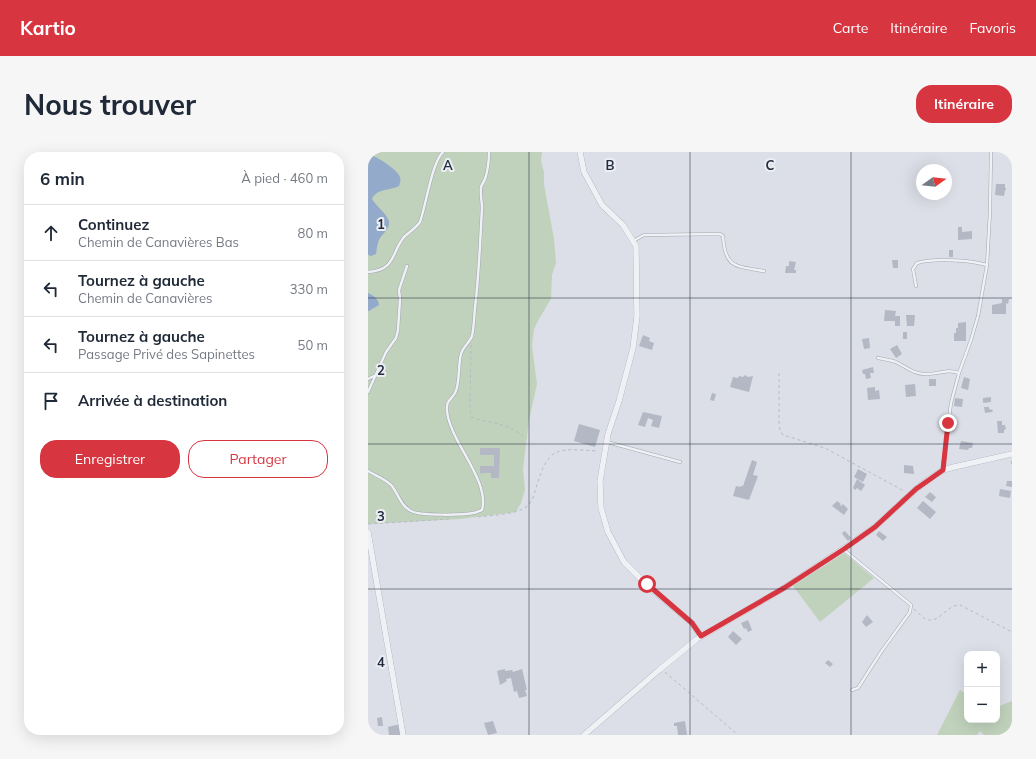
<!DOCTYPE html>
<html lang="fr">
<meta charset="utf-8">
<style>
:root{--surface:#fff;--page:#f6f6f7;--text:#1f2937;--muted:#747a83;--line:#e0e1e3;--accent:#d73641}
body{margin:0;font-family:Mulish,sans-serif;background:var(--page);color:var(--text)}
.controls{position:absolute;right:12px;bottom:12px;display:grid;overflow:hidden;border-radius:8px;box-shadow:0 4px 16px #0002}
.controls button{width:36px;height:36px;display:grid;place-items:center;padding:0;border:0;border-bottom:1px solid var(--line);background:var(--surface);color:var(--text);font:20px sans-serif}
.compass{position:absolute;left:548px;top:12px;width:36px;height:36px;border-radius:50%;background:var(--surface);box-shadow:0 4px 16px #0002;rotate:75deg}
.stop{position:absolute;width:12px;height:12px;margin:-9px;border:3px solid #d73641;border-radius:50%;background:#fff}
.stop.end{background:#d73641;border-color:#fff;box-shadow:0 1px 4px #0008}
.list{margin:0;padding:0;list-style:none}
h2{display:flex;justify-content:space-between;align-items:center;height:52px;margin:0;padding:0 16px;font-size:17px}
h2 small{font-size:13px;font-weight:400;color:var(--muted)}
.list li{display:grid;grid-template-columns:26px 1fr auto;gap:12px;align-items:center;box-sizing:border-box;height:56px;padding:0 16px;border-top:1px solid var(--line)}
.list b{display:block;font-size:15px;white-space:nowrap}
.list p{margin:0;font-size:13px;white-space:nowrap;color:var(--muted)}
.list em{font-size:13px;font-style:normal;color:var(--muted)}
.actions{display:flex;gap:8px;padding:12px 16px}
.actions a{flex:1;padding:9px 0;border:1px solid var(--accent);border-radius:16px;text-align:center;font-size:14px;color:var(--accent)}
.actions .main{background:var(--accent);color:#fff}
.icon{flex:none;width:22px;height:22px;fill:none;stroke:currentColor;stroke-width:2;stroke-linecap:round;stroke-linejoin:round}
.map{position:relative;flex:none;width:644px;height:583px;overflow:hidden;border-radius:16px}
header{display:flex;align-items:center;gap:24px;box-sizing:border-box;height:56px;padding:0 20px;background:var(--accent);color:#fff}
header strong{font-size:19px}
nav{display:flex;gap:22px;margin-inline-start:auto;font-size:14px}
.intro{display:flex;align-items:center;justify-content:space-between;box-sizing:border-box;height:96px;padding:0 24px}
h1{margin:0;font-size:28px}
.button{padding:10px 18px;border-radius:16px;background:var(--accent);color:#fff;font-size:14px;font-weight:700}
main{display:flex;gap:24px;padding:0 24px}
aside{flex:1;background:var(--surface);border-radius:16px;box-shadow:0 4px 16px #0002}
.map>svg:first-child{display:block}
.green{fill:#c0d2bc}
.water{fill:#94aaca}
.building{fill:#b3b8c4}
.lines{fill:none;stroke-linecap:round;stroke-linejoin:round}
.lane-casing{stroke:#a1a6b1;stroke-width:3.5}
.street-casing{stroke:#a1a6b1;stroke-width:6}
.path{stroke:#b6bac2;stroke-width:1;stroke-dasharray:3 3;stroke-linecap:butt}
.lane{stroke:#eff1f5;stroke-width:2.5}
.street{stroke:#eff1f5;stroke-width:5.5}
.route{stroke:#d73641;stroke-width:5}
.grid{fill:none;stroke:#252c3f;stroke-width:1;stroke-opacity:0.55}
.grid-label{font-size:13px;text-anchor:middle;font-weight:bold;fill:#252c3f;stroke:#ebeff5;stroke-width:4;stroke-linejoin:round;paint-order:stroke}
</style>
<header>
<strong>Kartio</strong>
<nav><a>Carte</a><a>Itinéraire</a><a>Favoris</a></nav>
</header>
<div class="intro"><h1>Nous trouver</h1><a class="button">Itinéraire</a></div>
<main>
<aside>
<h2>6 min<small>À pied · 460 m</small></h2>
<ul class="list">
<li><svg class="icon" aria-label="ahead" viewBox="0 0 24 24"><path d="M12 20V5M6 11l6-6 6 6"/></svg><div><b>Continuez</b><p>Chemin de Canavières Bas</p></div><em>80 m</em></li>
<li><svg class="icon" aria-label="left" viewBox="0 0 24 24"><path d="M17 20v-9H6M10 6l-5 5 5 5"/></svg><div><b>Tournez à gauche</b><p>Chemin de Canavières</p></div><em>330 m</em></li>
<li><svg class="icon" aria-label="left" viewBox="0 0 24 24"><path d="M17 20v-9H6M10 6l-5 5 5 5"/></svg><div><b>Tournez à gauche</b><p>Passage Privé des Sapinettes</p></div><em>50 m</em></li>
<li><svg class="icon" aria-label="arrive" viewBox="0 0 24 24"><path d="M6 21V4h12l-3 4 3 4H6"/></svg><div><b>Arrivée à destination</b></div></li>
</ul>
<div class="actions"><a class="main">Enregistrer</a><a>Partager</a></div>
</aside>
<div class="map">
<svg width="644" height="583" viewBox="0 0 644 583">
<rect width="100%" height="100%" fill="#dcdfe7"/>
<path class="green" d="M0,0H174L173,9L176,20V32L186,87L188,111L184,123L183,147L171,167L166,177L164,194L169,232L161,268L155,317L157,338L153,351L148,360L92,367L0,372Z
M476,401L506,426L452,470L425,434Z
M592,538L599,543V568H629V555L644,549V583H616L612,579L609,583H569Z"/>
<path class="water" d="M0,2C8,4 29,17 32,25C33,28 32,31 31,34C22,39 9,36 4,47C8,54 17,60 20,67C24,75 16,80 12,86C9,91 9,97 8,102L3,104L0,103Z
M0,141C6,144 10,146 11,153L1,159H0Z"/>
<path class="building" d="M628,32H637V36H638V38H637L636,44L627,43Z
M590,75H594V80L604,79V87L590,88Z
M581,98H585V105H581Z
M524,108H530V116H525Z
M421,109L428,110L426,118H428V121H417L418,114H421Z
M634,147H641L640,152L638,151V162H624V153L634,151Z
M517,158L528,159L527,164H532V174H527V169H516Z
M538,163H547L546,174H539Z
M598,170V189H586V181H588V176H590V171Z
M535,180H539V187H535Z
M275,183L282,186L281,189L286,191L284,198L271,194Z
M501,186L502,196L496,197L494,187Z
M529,193L534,202L528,206L522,197Z
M505,215L506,221H502L503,226L498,227L497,222H495L494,218Z
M377,223L380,225L385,224L381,240L362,235L365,225L370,226L371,224L375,225Z
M596,225L602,227L600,238L593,236Z
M561,227H568V234H561Z
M547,232L548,244L538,245L537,233Z
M507,235V239L511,238L512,247L500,248L499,236Z
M344,241L348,242L346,249L342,248Z
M623,245V250L615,251V246Z
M587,246L595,247L594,255L586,254Z
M616,255H621V257L625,258L624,260L617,261Z
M275,260L294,264L291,276L283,274L285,268L280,266L277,275L270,273Z
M629,269H634V273H637L638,277L636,278V281H630Z
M211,272L232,278L227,295L206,289Z
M593,289L605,291L604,296H601L600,298L591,297Z
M112,296H132L131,326H123V321H115V322L112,321V314H126V303H112Z
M384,308L389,310L385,323L390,324L381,348L365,344L368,334L372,335L373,334H375Z
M536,313L545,314L546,322L536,321Z
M490,317L499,322L495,330L486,325Z
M489,327L497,333L493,339L489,336L487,338L485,336Z
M639,329H644V335L638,334Z
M632,337L643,339L642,346L631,344Z
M562,340L568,345L564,350L557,345Z
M469,349L473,352L472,353L473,354L475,352L480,357L476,363L464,354Z
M555,349L568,360L562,367L549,356Z
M477,379L483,386L480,389L475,383L474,381Z
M511,379L519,385L515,389L508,383Z
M499,463L505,470L498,475L494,470Z
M380,468L384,478L380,480L378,476L376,477L373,471Z
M365,479L374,487L368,493L360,485Z
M460,508L465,512L462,515L457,511Z
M137,517V519L144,518L145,520L154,517L159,538H157L159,544L151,546L149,539L146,540L143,526L138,527L139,529L132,533L129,519Z
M14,565L15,574H10L9,566Z
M125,569L129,581L120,583L116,571Z
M317,569L319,583H310L309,574H306V571Z
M32,572L33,583H21L20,575Z"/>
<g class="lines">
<defs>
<path id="lane" d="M265,89L276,83L352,82L355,84C357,117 368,114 396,119
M0,120C28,118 23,101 36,85C41,80 48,76 52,70C58,53 64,10 75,0
M548,134L545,117L549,111C567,106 601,108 619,113
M510,206C516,207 522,208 528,210C538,215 546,222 557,222C569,223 579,216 591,221
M0,227L6,224
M0,240L18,200L28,186L30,178L32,147L31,138L39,114
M239,290L312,310
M575,318V313L583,251L591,221L603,188L610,164L619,113L622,60L623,0
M0,319C8,324 18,327 24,334C30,342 33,354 43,359C52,364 95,363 105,361C108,361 111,359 114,358C122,328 82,290 79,259C78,248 83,248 87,241C92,233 90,212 93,202C95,195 102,190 104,184C106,175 106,165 107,156C111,123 112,90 114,56C114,50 112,42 113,35C114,32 116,30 117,27C120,18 121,9 121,0
M476,398L543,453L542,460L513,500L490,536L484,538"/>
<path id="street" d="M212,0L216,20L234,53L255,73L268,94L269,164L265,196L251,249L240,282L232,329L233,356L240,380L256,410L279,433L324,471L333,484
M0,380L35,583
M216,583L291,518L329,487L416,436L475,397L507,375L548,337L560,328L575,318L586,315L644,302"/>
</defs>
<use href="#lane" class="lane-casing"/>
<use href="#street" class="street-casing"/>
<path class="path" d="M103,193L102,258L103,265C123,272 138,270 155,284
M411,221V271L412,278L415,283L457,296L536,339
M643,309L644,313
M110,365C124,363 147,363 158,355C164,351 166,343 168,336C181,292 189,297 230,299
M0,372L83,367
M546,457C550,460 554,466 558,467C571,473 577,453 592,453L644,480
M297,520L370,583"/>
<use href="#lane" class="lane"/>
<use href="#street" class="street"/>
</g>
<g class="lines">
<path class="route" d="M279,432L324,471L333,484L416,436L476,397L507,375L548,337L575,318L580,271"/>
</g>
<path class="grid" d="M161,0V583M322,0V583M483,0V583M0,146H644M0,292H644M0,437H644"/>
<g class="grid-label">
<text x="80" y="18">A</text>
<text x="242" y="18">B</text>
<text x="402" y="18">C</text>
<text x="13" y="77">1</text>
<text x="13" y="223">2</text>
<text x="13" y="369">3</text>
<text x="13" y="515">4</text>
</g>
</svg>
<div class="controls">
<button>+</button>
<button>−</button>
</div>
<svg class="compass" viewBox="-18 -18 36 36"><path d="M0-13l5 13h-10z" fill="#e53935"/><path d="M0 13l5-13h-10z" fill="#747a83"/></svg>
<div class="stop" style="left:279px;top:432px"></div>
<div class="stop end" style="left:580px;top:271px"></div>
</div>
</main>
